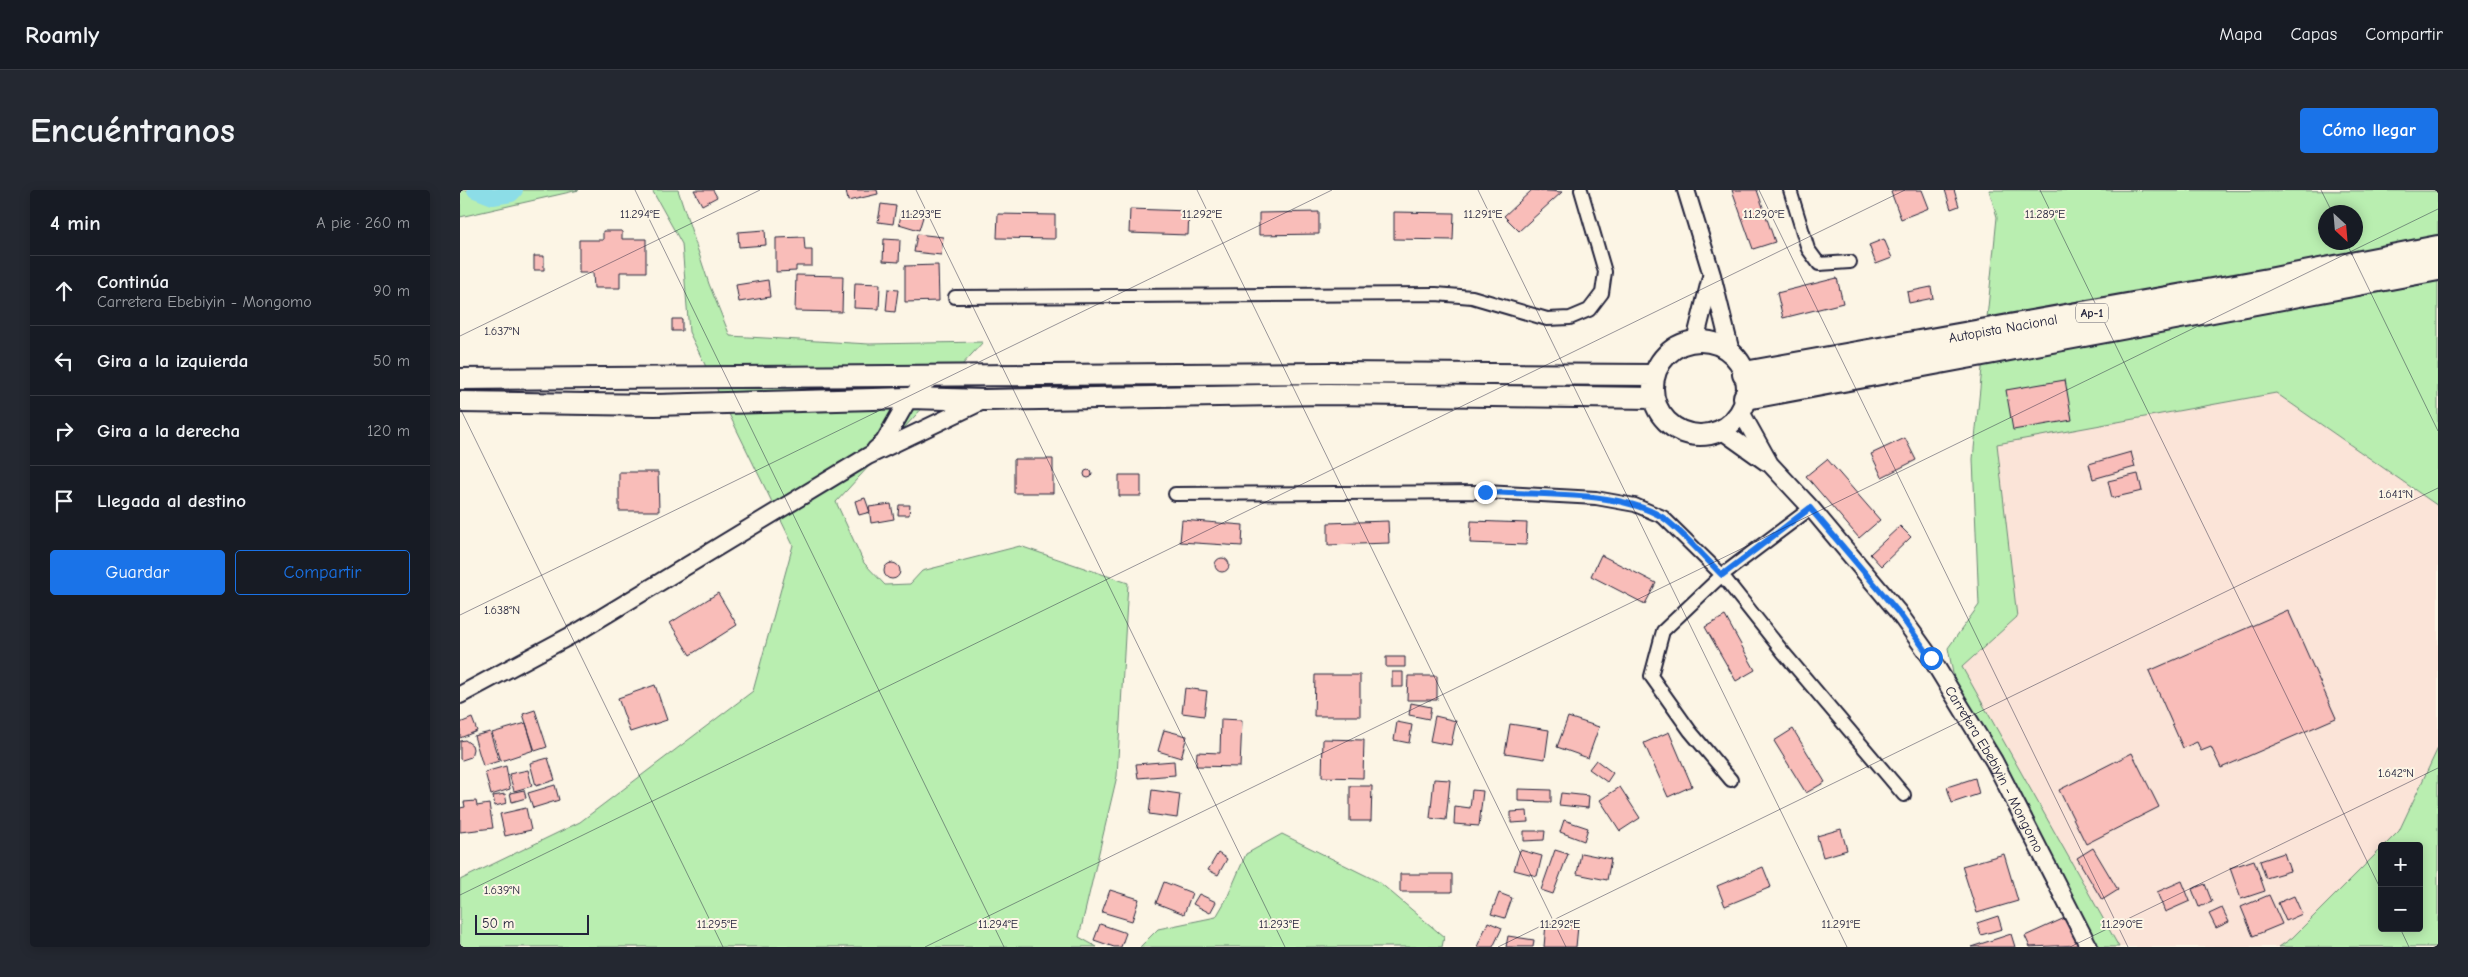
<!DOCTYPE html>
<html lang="es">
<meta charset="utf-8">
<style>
:root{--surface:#171b24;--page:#242831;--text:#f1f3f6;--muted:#9ea1a6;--line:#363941;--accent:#1a73e8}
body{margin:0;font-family:"Comic Neue",sans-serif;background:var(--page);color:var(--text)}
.controls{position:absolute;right:15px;bottom:15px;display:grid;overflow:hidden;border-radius:5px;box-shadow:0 2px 12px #0003}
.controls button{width:45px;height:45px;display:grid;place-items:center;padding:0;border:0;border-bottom:1px solid var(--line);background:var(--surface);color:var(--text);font:25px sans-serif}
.compass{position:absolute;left:1858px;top:15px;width:45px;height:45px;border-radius:50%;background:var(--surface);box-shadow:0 2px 12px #0003;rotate:154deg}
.scale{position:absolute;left:15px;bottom:12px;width:114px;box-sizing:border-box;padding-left:5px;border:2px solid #22223b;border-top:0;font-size:14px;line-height:18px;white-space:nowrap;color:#22223b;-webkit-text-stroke:4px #fcf5e5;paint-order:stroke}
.stop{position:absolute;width:15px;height:15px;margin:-11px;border:4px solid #1a73e8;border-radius:50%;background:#fff}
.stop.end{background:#1a73e8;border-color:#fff;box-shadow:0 1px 5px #0008}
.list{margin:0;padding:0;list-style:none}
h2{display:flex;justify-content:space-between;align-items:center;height:65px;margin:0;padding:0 20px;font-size:21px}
h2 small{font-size:16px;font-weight:400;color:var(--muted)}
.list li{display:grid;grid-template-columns:32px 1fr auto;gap:15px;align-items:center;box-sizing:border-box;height:70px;padding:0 20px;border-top:1px solid var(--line)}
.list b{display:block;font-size:19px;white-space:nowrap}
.list p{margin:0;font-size:16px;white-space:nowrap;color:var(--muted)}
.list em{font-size:16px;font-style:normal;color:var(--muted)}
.actions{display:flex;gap:10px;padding:15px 20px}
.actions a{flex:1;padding:11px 0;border:1px solid var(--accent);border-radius:5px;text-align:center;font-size:18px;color:var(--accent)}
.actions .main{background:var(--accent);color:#fff}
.icon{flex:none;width:28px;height:28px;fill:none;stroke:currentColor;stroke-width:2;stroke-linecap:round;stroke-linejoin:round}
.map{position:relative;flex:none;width:1978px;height:757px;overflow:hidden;border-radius:5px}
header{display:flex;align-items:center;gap:30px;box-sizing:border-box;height:70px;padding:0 25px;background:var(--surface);border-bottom:1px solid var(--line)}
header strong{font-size:24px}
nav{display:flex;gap:28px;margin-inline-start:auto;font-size:18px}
.intro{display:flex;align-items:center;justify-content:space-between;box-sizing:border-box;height:120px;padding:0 30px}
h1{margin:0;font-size:35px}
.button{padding:12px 22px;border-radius:5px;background:var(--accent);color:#fff;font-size:18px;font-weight:700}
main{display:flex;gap:30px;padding:0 30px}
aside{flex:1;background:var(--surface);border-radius:5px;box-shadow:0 2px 12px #0003}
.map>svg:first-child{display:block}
.built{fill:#fbe4d8}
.green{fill:#b9eeb0;stroke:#6e8876;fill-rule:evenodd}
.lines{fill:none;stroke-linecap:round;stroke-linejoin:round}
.canal{stroke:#8cdde7;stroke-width:16}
.building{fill:#f9bdb9;stroke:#22223b}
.minor-casing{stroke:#22223b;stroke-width:16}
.tertiary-casing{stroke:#22223b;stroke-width:20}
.primary-casing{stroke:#22223b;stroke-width:24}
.motorway-casing{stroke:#22223b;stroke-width:28}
.minor{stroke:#fcf5e5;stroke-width:12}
.tertiary{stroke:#fcf5e5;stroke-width:16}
.primary{stroke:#fcf5e5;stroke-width:20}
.motorway{stroke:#fcf5e5;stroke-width:24}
.route{stroke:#1a73e8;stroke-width:6}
.ticks{fill:none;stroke:#22223b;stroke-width:1;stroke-opacity:0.45}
.labels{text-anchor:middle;stroke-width:4;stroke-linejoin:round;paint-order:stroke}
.shield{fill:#fcf5e5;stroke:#63616e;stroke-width:1}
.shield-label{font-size:12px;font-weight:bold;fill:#22223b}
.street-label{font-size:14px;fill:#22223b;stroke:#fcf5e5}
.ticks-label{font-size:12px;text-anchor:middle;fill:#22223b;stroke:#fcf5e5;stroke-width:4;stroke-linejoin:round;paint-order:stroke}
</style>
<header>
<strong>Roamly</strong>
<nav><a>Mapa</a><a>Capas</a><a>Compartir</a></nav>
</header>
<div class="intro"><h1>Encuéntranos</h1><a class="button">Cómo llegar</a></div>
<main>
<aside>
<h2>4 min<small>A pie · 260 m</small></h2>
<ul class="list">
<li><svg class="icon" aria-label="ahead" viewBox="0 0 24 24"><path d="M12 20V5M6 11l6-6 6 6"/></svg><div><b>Continúa</b><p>Carretera Ebebiyin - Mongomo</p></div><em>90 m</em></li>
<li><svg class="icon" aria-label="left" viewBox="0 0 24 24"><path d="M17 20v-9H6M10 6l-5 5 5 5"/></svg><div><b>Gira a la izquierda</b></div><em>50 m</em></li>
<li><svg class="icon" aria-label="right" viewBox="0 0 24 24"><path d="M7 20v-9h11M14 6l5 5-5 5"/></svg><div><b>Gira a la derecha</b></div><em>120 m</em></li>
<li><svg class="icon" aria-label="arrive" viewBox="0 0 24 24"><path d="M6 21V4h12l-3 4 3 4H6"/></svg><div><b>Llegada al destino</b></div></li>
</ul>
<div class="actions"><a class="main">Guardar</a><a>Compartir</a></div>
</aside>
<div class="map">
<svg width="1978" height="757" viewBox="0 0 1978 757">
<rect width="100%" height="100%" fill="#fcf5e5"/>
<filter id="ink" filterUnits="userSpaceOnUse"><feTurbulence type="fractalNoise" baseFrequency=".02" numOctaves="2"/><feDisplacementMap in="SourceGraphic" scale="10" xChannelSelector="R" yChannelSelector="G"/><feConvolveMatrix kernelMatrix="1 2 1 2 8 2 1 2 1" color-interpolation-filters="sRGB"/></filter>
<g filter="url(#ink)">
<path class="built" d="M1816,203L1978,316V558L1939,641L1832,748L1819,757H1659L1501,476L1557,427L1536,254Z"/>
<path class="green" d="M0,0H119L0,27Z
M192,0H218L249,94L270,146L409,154L523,152L376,312L404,373L425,395L450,394L462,381L560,356L668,393L657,586L619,747L637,757H0V690L120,632L293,501L333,355L229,142L222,54Z
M1529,0L1978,1V316L1816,203L1537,254L1557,427L1502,477L1659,757H1627L1636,752L1499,514L1488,458L1519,415L1513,269L1537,27ZM1866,22H1896V52H1866Z
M1978,558V757H1819L1832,748L1922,658V738H1959V656H1924L1939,641Z
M822,644L919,692L984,747L982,757H680L698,739L756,727L767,708L786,664Z"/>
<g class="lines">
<path class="canal" d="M15,0L33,7L51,4L55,0"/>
</g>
<path class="building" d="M234,0H253L257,7L242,15Z
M386,0H417L418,4L388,11Z
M1072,0L1102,2L1059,41L1044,26Z
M1272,0H1297L1315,52L1293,59Z
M1436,0H1462L1469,18L1441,29L1431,2Z
M1485,0H1494L1499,16L1491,19Z
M421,14L436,16L433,34L418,32Z
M670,19L729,21L728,45L669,43Z
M442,21L463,27L459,40L439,34Z
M859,22V44L799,45V23Z
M934,22L994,23L993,50L934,49Z
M538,24L595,25V49L537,48Z
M305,40L306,55L279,57L278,42Z
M143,41H162V49H186V82H160V98H134L133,83H119V50H143Z
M457,44L483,47L481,65L454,62Z
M344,47L345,60H352V76H336V81L316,82V48Z
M424,49L440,50L439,72L423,71Z
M1424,49L1432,68L1416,74L1409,55Z
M74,66H84V80H74Z
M478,75L479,111L445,112V76Z
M336,85L383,86L382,122L335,121Z
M1377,88L1383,113L1323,128L1317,103Z
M308,90L310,107L279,112L276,95Z
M395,93L420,94L419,119L394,118Z
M1471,97L1473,108L1449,113L1447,102Z
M428,99L438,100L435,122L426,121Z
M212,129H222V141H212Z
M1605,190L1612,230L1553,240L1546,200Z
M1445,248L1456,270L1422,287L1411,264Z
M1671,262L1675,277L1633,289L1629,274Z
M554,269H593V303H554Z
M1367,269L1420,330L1399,348L1346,286Z
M624 284a4 4 0 1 1 8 0a4 4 0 1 1-8 0Z
M159,282H198L199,321H159Z
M1678,284L1682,301L1652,308L1648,291Z
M659,285H681V306H659Z
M405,308L410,322L399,325L395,311Z
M431,314L434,329L411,333L409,317Z
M439,315H450L449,325H438Z
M722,330L783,335L782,356L720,352Z
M928,331L929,353L868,355V333Z
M1011,331L1067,333L1066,355L1010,353Z
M1440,336L1451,347L1421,376L1410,364Z
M1141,365L1196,393L1185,414L1131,386Z
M755 375a7 7 0 1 1 14 0a7 7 0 1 1-14 0Z
M424 381a8 8 0 1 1 16 0a8 8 0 1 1-16 0Z
M258,403L277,435L230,465L210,433Z
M1828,420L1876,528L1761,578L1751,557L1741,561L1737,552L1723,558L1689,481Z
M1265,426L1295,480L1276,491L1245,437Z
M926,467H945V477H926Z
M932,482H943V497H932Z
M855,485H900V526H854Z
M948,486H977V510H947Z
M195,495L207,530L170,542L158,508Z
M725,498L747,501L744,526L722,523Z
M951,513L971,517L969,529L949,525Z
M75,520L87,557L75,561L63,524Z
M975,526L996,531L991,555L970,551Z
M1108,527L1139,537L1128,568L1097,557Z
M12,528L17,541L0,548V533Z
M761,529L782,530L780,577L736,576L737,562L760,563Z
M937,532L952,535L949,553L934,550Z
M66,533L74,560L41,571L32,543Z
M1050,534L1089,540L1085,569L1045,563Z
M1333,539L1365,592L1346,603L1314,551Z
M704,540L727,546L721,568L698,561Z
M30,542L39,571L23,576L14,546Z
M1209,542L1232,596L1208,607L1184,553Z
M863,549L904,550L903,588L862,587Z
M5,550L12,555L13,559L11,567L2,570L0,569V551Z
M1672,563L1699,617L1626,654L1599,600Z
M88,568L95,590L76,596L70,573Z
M1136,570L1153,583L1147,592L1129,579Z
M714,571L715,585L678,588L676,574Z
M46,576L50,599L31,605L25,582Z
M68,580L72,596L54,601L49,584Z
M1515,588L1519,604L1492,613L1487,597Z
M974,589L990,590L986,630L970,628Z
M95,595L99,610L73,618L68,603Z
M890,596H912L911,631H890Z
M1160,597L1180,628L1160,641L1140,610Z
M1058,599L1091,600V612L1058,611Z
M64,600L66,608L52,612L50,603Z
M692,600L720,604L717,628L689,624Z
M1012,600L1023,601L1019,636L994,634L995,616L1010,618Z
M1101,603L1129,606L1128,618L1099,615Z
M45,604L47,613L35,616L33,606Z
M16,611L17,616L29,614L33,638L0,642V618L5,617L4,612Z
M66,618L71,640L45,646L40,624Z
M1067,621L1068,632L1051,633V622Z
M1104,630L1128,638L1124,651L1100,642Z
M1381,639L1387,660L1363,667L1357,646Z
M1064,641H1085L1084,650L1064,651Z
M1633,658L1658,700L1642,710L1617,668Z
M1060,660L1082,666L1077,686L1054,680Z
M1095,660L1108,664L1093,704L1081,700Z
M758,663L767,669L758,685L748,680Z
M1121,663L1151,669L1147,690L1117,684Z
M1824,663L1830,681L1806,688L1800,671Z
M1544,664L1558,711L1517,723L1502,676Z
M1794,670L1805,701L1781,709L1770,678Z
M1303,677L1311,697L1265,716L1257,696Z
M940,684H992V702H940Z
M1722,691L1730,711L1705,722L1697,702Z
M704,692L732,703L724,724L696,713Z
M1745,694L1752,712L1739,717L1732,699Z
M650,700L679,709L672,731L642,722Z
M1039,703L1052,708L1045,728L1031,724Z
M739,704L756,712L750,723L733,714Z
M1809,705L1822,734L1793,746L1781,717Z
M1834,706L1842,724L1826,731L1818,713Z
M1762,718L1769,732L1756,738L1749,724Z
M1538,726L1542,739L1521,745L1517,733Z
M1607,727L1620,755L1570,757L1565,746Z
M1028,732L1042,738L1033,757H1017Z
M1086,733L1118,736L1116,757H1084Z
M640,734L666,743L661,757H654L634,750Z
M1551,744L1555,757H1511Z
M1048,746L1074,750L1073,757H1046Z"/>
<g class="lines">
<defs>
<path id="minor" d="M1330,0L1348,59L1359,74L1390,72
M495,107L976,104L1012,107L1087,129L1110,128L1129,120L1142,103L1145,82L1121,0
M715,304L1025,302L1136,308L1175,315L1203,327L1262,385L1323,462L1444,605
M1271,590L1230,541L1191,486L1203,441L1262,385L1351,318"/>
<g id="tertiary">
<path d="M1226,0L1252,85L1271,162"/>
<path d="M1235,151L1251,87"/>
<path id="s1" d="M1281,222L1310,274L1351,318L1438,422L1471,468L1534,571L1629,757"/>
<path d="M1261,240L1306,272"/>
<path d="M415,260L424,252L449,208L473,186"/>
<path d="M0,505L121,440L408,266L525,210"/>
</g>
<path id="primary" d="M1193 198a47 47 0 1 1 94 0a47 47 0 1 1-94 0Z
M0,189L868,183L1195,185
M0,212L195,215L449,208L525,210L868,204L1194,208"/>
<g id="motorway">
<path id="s2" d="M1285,184L1814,90L1978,58"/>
<path d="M1286,207L1978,78"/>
</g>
</defs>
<use href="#minor" class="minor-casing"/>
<use href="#tertiary" class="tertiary-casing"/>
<use href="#primary" class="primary-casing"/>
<use href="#motorway" class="motorway-casing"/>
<use href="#minor" class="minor"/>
<use href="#tertiary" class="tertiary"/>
<use href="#primary" class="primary"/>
<use href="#motorway" class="motorway"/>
</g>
</g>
<g class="lines" filter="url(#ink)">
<path class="route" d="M1025,302C1076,305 1158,300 1202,327C1218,337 1247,370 1262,385L1350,318L1438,422L1471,468"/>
</g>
<path class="ticks" d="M175,0L544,757M456,0L825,757M737,0L1106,757M1018,0L1387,757M1299,0L1668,757M1580,0L1922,702M1861,0L1872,22M1886,52L1978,241M0,146L300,0M0,218L263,757M0,425L872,0M0,705L1445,0M1940,738L1949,757M465,757L1978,19M1038,757L1978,298M1610,757L1978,578"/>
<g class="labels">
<rect class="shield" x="1616" y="113.5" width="32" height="19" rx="4"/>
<g class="shield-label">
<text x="1632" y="127">Ap-1</text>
</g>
<g class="street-label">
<text dy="5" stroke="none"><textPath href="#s2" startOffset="262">Autopista Nacional</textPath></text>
<text dy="5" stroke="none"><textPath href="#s1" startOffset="440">Carretera Ebebiyin - Mongomo</textPath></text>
</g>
</g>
<g class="ticks-label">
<text x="180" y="28">11.294°E</text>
<text x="742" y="28">11.292°E</text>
<text x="1023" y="28">11.291°E</text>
<text x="1585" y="28">11.289°E</text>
<text x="461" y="28">11.293°E</text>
<text x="1304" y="28">11.290°E</text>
<text x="42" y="145">1.637°N</text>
<text x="1936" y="308">1.641°N</text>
<text x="42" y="424">1.638°N</text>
<text x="1936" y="587">1.642°N</text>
<text x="42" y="704">1.639°N</text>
<text x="257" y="738">11.295°E</text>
<text x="538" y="738">11.294°E</text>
<text x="819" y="738">11.293°E</text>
<text x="1100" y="738">11.292°E</text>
<text x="1381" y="738">11.291°E</text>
<text x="1662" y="738">11.290°E</text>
</g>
</svg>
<div class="controls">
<button>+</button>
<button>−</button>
</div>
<svg class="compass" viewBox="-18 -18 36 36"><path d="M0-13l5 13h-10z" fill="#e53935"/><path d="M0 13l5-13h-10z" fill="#9ea1a6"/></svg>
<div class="scale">50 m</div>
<div class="stop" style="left:1471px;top:468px"></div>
<div class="stop end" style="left:1025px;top:302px"></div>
</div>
</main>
